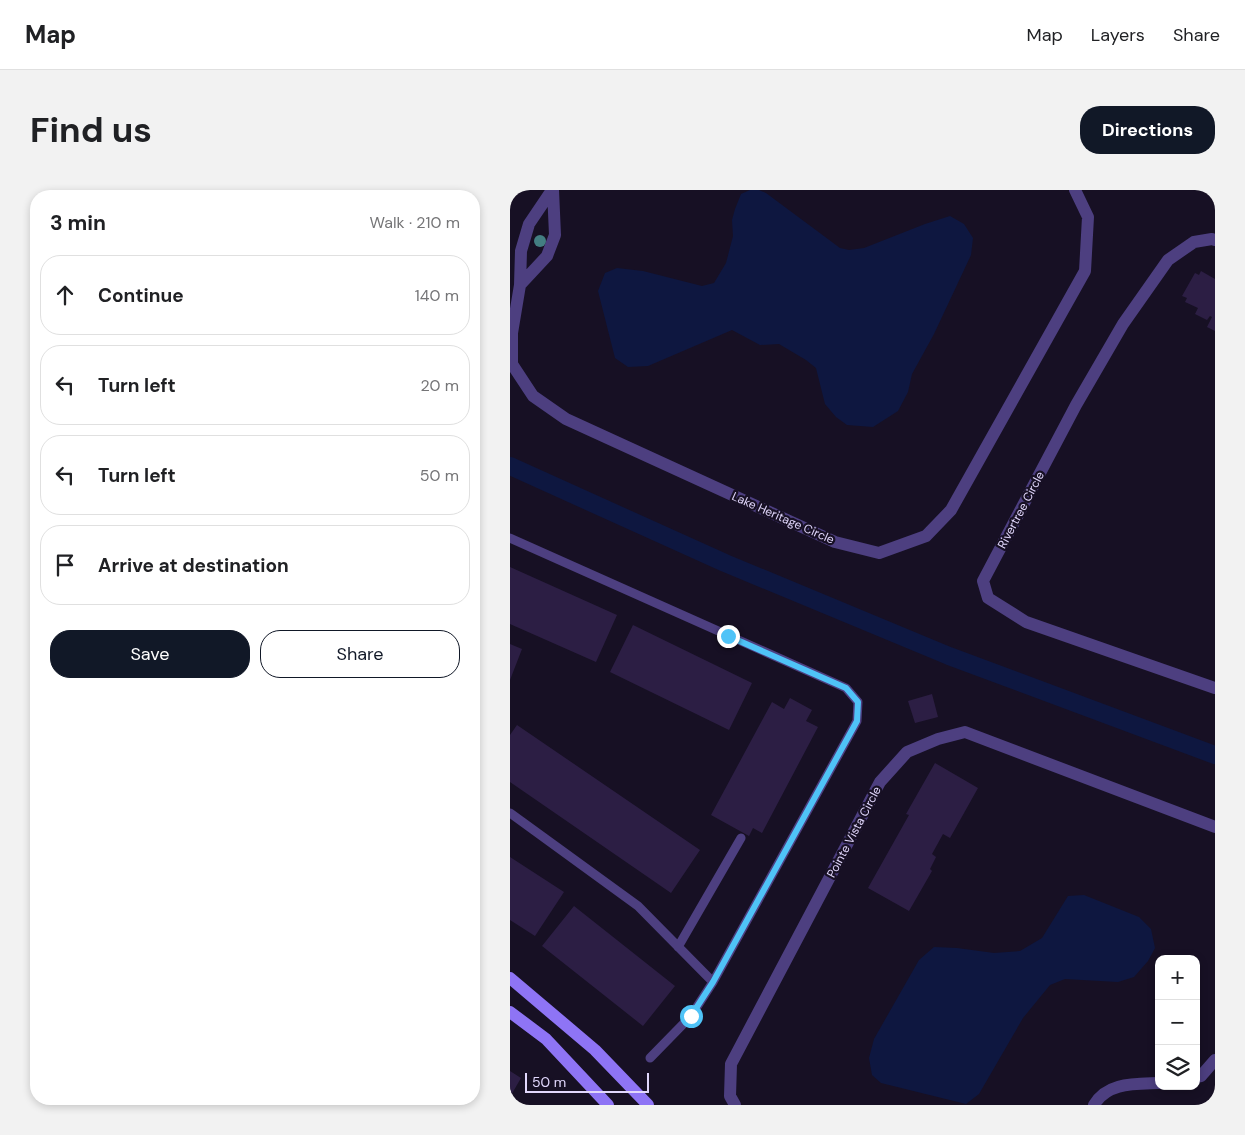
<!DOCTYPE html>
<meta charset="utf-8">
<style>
:root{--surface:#fff;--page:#f2f2f2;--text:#202124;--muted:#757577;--line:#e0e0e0;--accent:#111827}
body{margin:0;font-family:"DM Sans",sans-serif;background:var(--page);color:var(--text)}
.controls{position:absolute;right:15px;bottom:15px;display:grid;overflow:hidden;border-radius:10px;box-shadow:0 2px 8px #0003}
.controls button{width:45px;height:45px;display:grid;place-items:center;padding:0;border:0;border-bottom:1px solid var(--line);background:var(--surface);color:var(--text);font:25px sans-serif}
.scale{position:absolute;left:15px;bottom:12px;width:124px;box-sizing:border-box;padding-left:5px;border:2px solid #e1d7fc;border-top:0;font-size:14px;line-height:18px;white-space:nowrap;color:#e1d7fc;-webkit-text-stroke:4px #171024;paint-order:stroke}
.stop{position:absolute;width:15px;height:15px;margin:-11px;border:4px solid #4fc3f7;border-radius:50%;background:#fff}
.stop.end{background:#4fc3f7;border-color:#fff;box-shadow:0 1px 5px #0008}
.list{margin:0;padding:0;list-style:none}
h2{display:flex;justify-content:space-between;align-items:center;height:65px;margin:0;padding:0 20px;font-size:21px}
h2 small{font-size:16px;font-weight:400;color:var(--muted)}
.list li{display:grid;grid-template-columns:32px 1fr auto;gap:15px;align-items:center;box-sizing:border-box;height:80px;margin:0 10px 10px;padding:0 10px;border:1px solid var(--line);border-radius:20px}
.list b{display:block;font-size:19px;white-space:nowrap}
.list em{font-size:16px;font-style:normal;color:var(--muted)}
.actions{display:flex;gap:10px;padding:15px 20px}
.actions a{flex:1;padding:11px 0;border:1px solid var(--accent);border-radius:20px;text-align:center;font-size:18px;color:var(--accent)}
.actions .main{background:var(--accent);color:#fff}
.icon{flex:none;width:28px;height:28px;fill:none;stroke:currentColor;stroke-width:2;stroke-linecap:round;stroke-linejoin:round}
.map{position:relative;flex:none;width:705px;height:915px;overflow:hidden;border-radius:20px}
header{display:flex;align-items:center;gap:30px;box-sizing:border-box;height:70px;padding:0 25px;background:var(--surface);border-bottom:1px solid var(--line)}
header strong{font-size:24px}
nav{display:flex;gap:28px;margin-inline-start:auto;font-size:18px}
.intro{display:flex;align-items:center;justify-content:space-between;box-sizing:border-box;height:120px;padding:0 30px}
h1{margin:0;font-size:35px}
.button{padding:12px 22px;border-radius:20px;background:var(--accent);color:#fff;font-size:18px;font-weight:700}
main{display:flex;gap:30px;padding:0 30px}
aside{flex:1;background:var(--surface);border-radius:20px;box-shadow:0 2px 8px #0003}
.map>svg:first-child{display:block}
.water{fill:#0e1740}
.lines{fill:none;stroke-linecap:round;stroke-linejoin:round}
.canal{stroke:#0e1740;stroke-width:18}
.building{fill:#2c1e44}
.lane{stroke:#4d3f80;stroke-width:9}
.street{stroke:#4d3f80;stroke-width:12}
.secondary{stroke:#8e74f5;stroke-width:12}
.tree{fill:#437e82}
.route{stroke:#4fc3f7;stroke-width:6}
.labels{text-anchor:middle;stroke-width:4.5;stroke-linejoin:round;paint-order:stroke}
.street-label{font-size:12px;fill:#e1d7fc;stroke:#171024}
</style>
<header>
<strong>Map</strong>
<nav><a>Map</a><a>Layers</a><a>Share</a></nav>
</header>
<div class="intro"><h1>Find us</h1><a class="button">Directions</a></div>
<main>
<aside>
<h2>3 min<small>Walk · 210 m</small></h2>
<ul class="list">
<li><svg class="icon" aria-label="ahead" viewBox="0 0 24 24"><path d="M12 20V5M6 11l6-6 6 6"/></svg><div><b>Continue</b></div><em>140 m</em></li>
<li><svg class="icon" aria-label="left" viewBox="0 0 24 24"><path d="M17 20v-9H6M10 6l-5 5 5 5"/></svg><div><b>Turn left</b></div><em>20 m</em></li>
<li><svg class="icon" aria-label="left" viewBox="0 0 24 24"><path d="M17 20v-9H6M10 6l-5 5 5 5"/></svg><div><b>Turn left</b></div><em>50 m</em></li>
<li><svg class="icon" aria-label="arrive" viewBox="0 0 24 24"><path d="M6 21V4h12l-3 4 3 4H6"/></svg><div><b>Arrive at destination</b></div></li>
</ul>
<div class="actions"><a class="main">Save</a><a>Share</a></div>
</aside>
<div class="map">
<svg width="705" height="915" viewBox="0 0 705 915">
<rect width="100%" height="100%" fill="#171024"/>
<path class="water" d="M240,0H249L256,3L330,58L339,60L354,58L415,34L440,26L454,34L463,48L461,65L424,144L402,184L398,202L388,221L363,237L337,235L326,227L315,214L306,178L296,170L269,154L250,155L222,140L138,176L118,177L105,168L88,101L95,83L107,78L133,81L192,96L204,93L216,73L223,46L222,30L225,19L231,4Z
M574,705L629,727L641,739L645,758L638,771L624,787L608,792L555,789L540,795L513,828L469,904L456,914L371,893L362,885L359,868L364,849L409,770L424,757L447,758L484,763L510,761L532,748L558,706Z"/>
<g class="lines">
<path class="canal" d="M0,276L215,373L439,466L705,565"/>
</g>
<path class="building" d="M691,81L705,89V141L697,137L702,127L700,126L697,130L685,124L688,118L675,112L677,108L672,106L685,83L689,85Z
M0,377L107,425L86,472L0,434Z
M123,435L242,493L219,540L100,482Z
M0,454L12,459L0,490Z
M422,504L428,527L405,533L398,511Z
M280,508L302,520L296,531L308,537L252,643L243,638L239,646L201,625L262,512L274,519Z
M7,535L190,660L161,703L0,592V545Z
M425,573L468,598L440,648L433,644L422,664L426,667L420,679L422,681L399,721L358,698L399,625L396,624Z
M0,667L54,702L25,746L0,730Z
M64,716L165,796L133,836L32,756Z
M0,881L11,888L0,907Z"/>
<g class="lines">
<path class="lane" d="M0,348L336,498L348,512L347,531L203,792L181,826L140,868
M0,623L128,716L203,792
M168,757L231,648"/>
<path class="street" d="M42,0L19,34L11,61L10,95L2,143V174L23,206L56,229L325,352L369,363L416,346L441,320L575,81L578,27L565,0
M705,50L702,49L684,52L658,70L613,134L566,215L473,391L478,408L516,432L705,498
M10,95L37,66L45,45L43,0
M686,887L691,886L705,870
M225,915L220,906L221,874L370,592L397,562L428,549L455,542L705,637
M584,915C597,892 625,894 649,893"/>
<path class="secondary" d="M0,788L85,860L138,915
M0,822L36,849L98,915"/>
</g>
<circle class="tree" cx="30" cy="51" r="6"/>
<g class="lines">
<path class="route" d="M181,826L203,792L347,531L348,512L336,498L218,446"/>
</g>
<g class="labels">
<g class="street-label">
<text transform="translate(511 320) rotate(-62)" y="4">Rivertree Circle</text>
<text transform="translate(273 328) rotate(24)" y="4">Lake Heritage Circle</text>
<text transform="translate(344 642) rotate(-62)" y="4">Pointe Vista Circle</text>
</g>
</g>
</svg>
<div class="controls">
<button>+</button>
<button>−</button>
<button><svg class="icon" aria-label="layers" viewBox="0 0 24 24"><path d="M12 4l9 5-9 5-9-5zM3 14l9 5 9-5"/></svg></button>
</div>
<div class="scale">50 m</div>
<div class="stop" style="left:181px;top:826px"></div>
<div class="stop end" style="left:218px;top:446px"></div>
</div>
</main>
